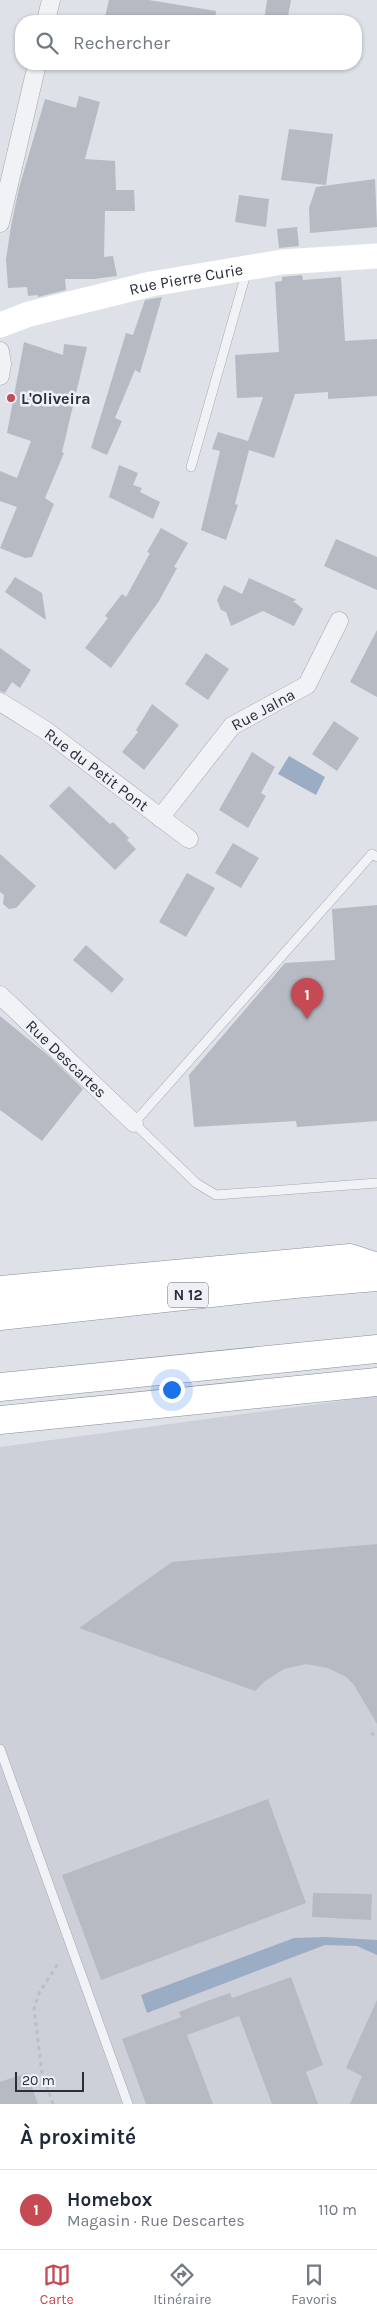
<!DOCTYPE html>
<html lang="fr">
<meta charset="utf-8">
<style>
:root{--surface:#fff;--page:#f6f6f7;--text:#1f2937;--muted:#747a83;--line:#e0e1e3;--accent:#c54a54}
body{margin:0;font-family:Karla,sans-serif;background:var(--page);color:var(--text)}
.scale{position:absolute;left:15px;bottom:12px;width:69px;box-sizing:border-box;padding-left:5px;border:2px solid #292e3d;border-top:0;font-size:14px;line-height:18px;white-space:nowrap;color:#292e3d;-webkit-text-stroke:4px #eef0f5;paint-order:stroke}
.you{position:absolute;left:171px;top:1389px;width:18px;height:18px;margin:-12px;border:4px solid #fff;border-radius:50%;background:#1a73e8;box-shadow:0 0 0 8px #1a73e833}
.badge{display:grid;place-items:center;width:32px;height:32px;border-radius:50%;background:var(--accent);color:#fff;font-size:16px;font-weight:700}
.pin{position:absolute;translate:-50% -41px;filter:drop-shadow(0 1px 2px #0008)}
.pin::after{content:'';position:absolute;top:26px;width:18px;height:15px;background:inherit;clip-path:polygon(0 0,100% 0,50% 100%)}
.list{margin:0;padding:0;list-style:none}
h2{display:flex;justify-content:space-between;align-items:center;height:65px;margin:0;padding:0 20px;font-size:21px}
h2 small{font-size:16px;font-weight:400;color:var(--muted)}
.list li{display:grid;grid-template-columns:32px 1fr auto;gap:15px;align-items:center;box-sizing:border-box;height:80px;padding:0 20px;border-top:1px solid var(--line)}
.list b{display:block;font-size:19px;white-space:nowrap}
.list p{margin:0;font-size:16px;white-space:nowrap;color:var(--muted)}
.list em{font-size:16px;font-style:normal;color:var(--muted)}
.icon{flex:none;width:28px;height:28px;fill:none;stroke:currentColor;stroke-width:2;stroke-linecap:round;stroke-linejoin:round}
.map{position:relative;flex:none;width:377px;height:2104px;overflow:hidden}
.search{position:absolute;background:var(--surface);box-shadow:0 1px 4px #0004;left:15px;right:15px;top:15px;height:55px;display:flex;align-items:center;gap:12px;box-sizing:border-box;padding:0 18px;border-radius:20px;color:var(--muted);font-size:19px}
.sheet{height:145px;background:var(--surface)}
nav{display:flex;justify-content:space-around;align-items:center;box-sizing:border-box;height:70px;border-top:1px solid var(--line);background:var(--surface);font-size:14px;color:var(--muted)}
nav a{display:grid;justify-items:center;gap:2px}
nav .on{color:var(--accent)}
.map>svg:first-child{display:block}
.built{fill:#cdd0d9}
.water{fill:#9badc5}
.building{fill:#b6bac3}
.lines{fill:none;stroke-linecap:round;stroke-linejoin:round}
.lane-casing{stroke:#a4a8b1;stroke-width:10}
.street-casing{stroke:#a4a8b1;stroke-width:19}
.highway-casing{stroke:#878e9d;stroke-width:29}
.path{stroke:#bdbfc6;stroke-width:3;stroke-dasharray:4 4;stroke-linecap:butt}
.lane{stroke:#f1f2f6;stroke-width:9}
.street{stroke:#f1f2f6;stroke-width:18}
.secondary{stroke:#fff;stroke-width:25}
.highway{stroke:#fff;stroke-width:28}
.poi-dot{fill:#c54a54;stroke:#eef0f5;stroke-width:2}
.labels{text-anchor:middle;stroke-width:5;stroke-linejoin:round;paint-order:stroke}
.shield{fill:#eef0f5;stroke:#646874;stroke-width:1}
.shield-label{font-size:15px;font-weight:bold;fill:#292e3d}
.street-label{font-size:16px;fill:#292e3d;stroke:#eef0f5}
.poi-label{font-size:16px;font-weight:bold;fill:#292e3d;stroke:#eef0f5;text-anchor:start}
</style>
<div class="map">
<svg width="377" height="2104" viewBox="0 0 377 2104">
<rect width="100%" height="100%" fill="#dee1e7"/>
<path class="built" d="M377,1396V2104H0V1447Z"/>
<path class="water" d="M289,756L325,777L316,795L278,774Z
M326,1937L377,1940V1955L357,1946L325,1945L147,2013L141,1995L294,1938Z"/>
<path class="building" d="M109,0H149L216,11L215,21H104Z
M267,0H291L287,21H264Z
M79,96L100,102L85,159L115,161L116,190H134L135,211H105L104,257L113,256L117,276L94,279H65L66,290L38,297V295L28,296L27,287L8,288L6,259L11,226L19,188L45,99L76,108Z
M289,129L333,134L326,185L281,180Z
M375,179L377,227L310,233L309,208L316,187Z
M239,195L269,199L266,227L235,222Z
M297,227L299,246L279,248L277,229Z
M302,275L303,280L341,277L345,341L377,339V396L328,399V392L295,394L274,458L249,450L235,504L238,505L226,540L201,530L220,451L212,449L218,432L248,441L263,397L237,398L235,355L279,352L275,282L282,281V277Z
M162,297L140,373L135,370L115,418L122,421L107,455L91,448L126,333L133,335L145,300Z
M24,342L63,355L64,344L87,347L62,452L64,453L45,498L54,504L32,557L25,558L0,548L17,507L0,501V471L17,478L31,441L7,433Z
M119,465L138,473L133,485L142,488L140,492L160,502L153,519L109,497Z
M161,528L188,543L174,567L177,568L159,601L111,668L85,648L108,618L105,616L122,594L126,597L150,553L147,552Z
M336,539L377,557V590L324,566Z
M15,577L42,593L46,620L5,592Z
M249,578L297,600L293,601L303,609L294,626L263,611L231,626L226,612L221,610L217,600L224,585L242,594Z
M377,630V697L350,682Z
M0,648L31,670L20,688L12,682L5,693L0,691Z
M206,653L229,669L208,700L185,684Z
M152,704L179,725L144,770L122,752L138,732L136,730Z
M334,721L359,738L337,771L312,754Z
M252,752L275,767L261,793L266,796L248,828L219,810Z
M69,786L110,824L113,822L129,838L127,840L136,849L115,870L49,806Z
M233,843L259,858L241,888L215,873Z
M0,854L36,886L16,908L9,909L3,904L4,895L0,892Z
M187,873L215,888L186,937L159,922Z
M377,905V1121L297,1127L296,1121L194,1127L189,1075L285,963L335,960L332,909Z
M86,945L124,979L112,993L73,960Z
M0,1016L49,1056L83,1089L42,1141L0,1110Z
M377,1544V1724L354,1685L346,1677L328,1668L306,1664L284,1669L265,1681L255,1691L79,1628L172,1562Z
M268,1799L306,1903L101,1980L62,1875Z
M313,1893L372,1894L371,1920L312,1917Z
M291,1977L323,2065L306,2072L318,2104H272L239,2016L187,2035L213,2104H146L122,2039L181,2017L179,2012L207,2001L230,1993L232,1998Z
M377,2000V2104H350L362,2076L346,2068Z
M27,2073L38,2104H0V2082Z"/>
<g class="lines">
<defs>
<path id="lane" d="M191,467L247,270
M377,857L372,854L134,1123L196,1183L216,1195L377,1183
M0,1749L128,2104"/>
<g id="street">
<path d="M46,21L51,0"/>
<path d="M0,223L37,64"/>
<path d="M0,351L2,364L0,376"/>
<path id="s1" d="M0,702L45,730L189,839"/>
<path id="s2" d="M160,818L232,726L307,685L339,621"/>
<path id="s3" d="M0,995L134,1123"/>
</g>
<path id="highway" d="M0,1290L350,1258L377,1267
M0,1316L295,1284L377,1277
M0,1387L377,1349
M0,1420L377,1382"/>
</defs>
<use href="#lane" class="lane-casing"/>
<use href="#street" class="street-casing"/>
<use href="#highway" class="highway-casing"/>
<path class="path" d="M371,1733L377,1737
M53,2104L42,2073L34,2009L39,1993L59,1962"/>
<use href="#lane" class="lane"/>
<use href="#street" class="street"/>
<path class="secondary" id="s4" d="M0,325L29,314L151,284L282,262L377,256"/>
<use href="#highway" class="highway"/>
</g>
<circle class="poi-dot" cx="11" cy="398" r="5"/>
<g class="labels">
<rect class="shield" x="168" y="1282.5" width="40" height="25" rx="4"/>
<g class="shield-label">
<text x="188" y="1300">N 12</text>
</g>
<g class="street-label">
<text dy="6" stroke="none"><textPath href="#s4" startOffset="192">Rue Pierre Curie</textPath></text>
<text dy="6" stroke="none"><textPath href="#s2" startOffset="152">Rue Jalna</textPath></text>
<text dy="6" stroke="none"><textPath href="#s1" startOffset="118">Rue du Petit Pont</textPath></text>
<text dy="6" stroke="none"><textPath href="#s3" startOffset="92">Rue Descartes</textPath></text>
</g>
<g class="poi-label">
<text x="21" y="404">L'Oliveira</text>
</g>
</g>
</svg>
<div class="scale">20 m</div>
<div class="you"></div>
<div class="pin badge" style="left:307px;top:1019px">1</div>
<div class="search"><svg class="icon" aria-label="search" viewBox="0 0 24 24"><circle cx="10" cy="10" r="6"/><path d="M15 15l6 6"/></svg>Rechercher</div>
</div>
<section class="sheet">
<h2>À proximité<small></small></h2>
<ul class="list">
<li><span class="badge">1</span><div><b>Homebox</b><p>Magasin · Rue Descartes</p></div><em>110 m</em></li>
</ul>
</section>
<nav>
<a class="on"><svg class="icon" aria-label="map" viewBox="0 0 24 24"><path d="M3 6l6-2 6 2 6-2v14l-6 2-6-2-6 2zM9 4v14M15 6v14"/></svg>Carte</a>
<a><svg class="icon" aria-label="directions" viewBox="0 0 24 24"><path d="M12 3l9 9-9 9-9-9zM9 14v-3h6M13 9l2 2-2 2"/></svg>Itinéraire</a>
<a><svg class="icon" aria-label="saved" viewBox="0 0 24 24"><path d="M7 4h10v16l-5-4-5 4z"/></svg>Favoris</a>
</nav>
